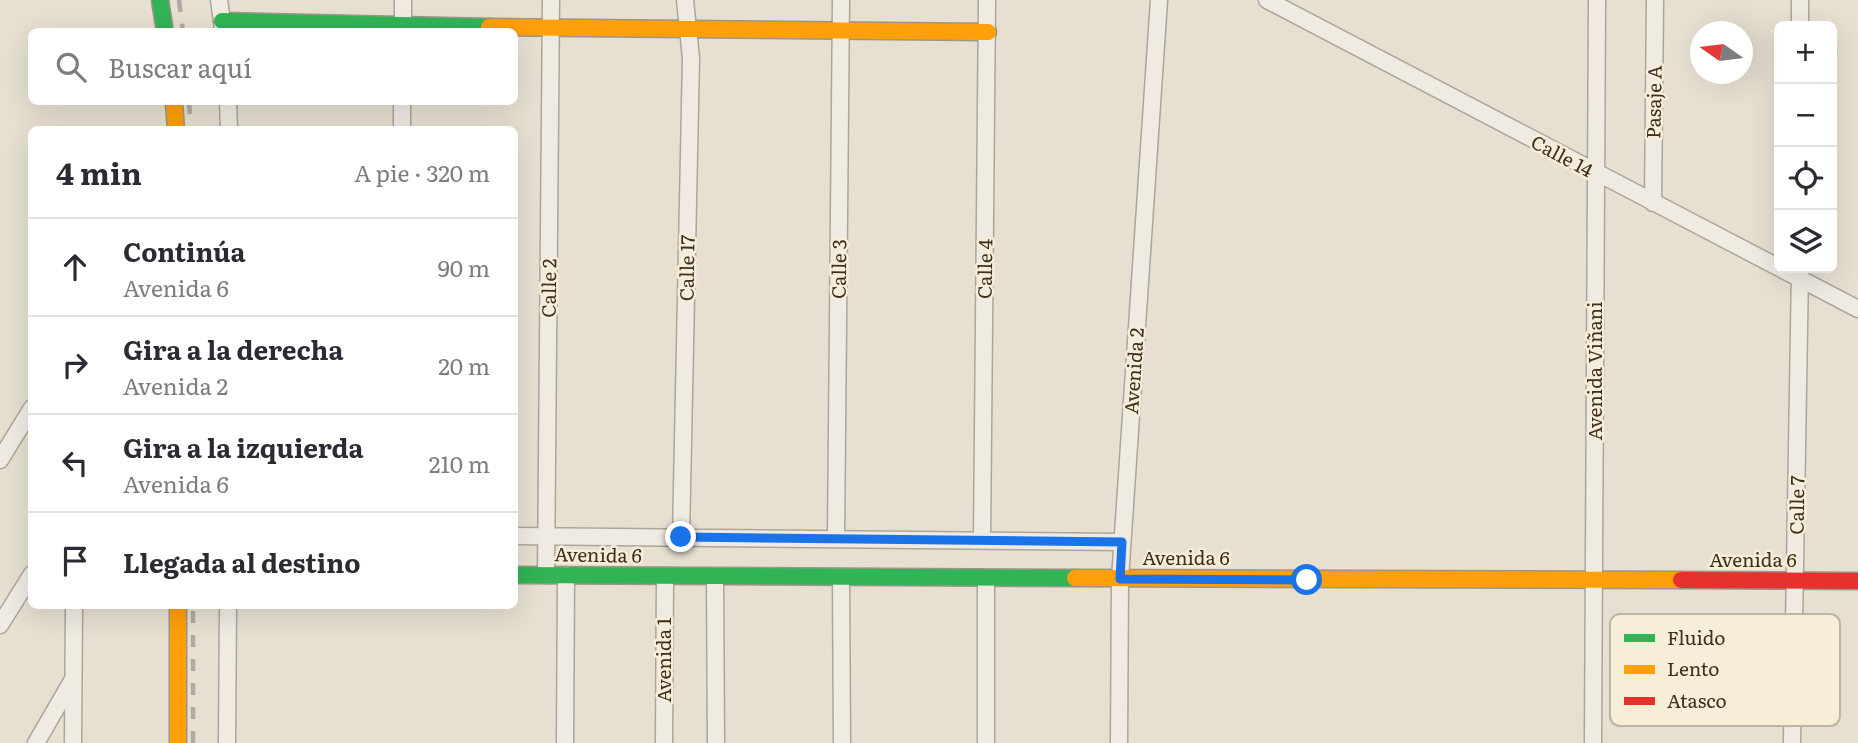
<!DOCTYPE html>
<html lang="es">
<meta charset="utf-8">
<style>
:root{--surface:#fff;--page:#f7f7f7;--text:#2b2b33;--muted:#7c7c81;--line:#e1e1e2}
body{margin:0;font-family:Literata,serif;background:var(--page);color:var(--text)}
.controls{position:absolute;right:21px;top:21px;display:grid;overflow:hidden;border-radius:10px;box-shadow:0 7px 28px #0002}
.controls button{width:63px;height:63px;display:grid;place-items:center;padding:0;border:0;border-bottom:2px solid var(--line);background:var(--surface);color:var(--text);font:35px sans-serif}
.compass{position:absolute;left:1690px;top:21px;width:63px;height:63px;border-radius:50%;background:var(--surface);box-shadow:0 7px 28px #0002;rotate:284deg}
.stop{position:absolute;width:21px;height:21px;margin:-16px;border:5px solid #1a73e8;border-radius:50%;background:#fff}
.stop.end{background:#1a73e8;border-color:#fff;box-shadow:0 2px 7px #0008}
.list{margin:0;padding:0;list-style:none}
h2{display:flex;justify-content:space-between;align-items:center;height:91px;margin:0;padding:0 28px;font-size:30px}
h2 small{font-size:23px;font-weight:400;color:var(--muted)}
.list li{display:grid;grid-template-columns:46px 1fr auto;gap:21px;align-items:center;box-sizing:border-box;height:98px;padding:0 28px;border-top:2px solid var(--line)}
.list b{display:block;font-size:26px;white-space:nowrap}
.list p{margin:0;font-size:23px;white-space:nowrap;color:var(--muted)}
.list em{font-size:23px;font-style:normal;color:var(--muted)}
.icon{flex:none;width:38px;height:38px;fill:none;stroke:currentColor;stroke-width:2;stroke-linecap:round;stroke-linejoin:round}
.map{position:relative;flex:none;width:1858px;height:743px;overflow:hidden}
.search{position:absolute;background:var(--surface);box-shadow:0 7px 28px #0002;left:28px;top:28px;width:490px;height:77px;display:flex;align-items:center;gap:18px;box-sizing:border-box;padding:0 24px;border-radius:10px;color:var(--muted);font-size:26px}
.panel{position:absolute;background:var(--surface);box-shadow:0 7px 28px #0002;left:28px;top:126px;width:490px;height:483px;border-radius:10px}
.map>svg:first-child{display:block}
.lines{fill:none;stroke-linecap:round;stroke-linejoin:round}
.street-casing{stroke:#ada599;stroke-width:19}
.fast-casing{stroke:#9c958a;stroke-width:19}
.slow-casing{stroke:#9c958a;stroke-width:19}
.jam-casing{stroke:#9c958a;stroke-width:19}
.street{stroke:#efebe3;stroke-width:16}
.fast{stroke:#30b455;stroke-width:16}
.slow{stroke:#ff9f0a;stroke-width:16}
.jam{stroke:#e5322d;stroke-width:16}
.rail{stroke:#afaaa2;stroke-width:4.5;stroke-dasharray:12 12;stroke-linecap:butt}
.route{stroke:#1a73e8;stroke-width:9}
.labels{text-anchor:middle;stroke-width:5;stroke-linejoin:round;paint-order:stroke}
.street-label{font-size:19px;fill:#3d2e20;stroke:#f7eed8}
.key{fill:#f7eed8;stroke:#bfb4a1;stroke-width:2}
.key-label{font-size:19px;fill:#3d2e20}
</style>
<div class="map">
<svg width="1858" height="743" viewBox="0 0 1858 743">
<rect width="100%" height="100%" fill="#e7e0d1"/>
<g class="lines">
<defs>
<path id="street" d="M219,0L223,29
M1267,0L1858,309
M1800,26V0
M403,32V0
M228,102L229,130
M402,130V102
M1653,203L1655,0
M0,460L32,408
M514,536L1122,542
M681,537L691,58L685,0
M836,538L841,0
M982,539L987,0
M546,575L551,0
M715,577L716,743
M841,578L842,743
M0,625L32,574
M36,743L72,681
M73,743L74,606
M227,743L228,606
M565,743L566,575
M664,743L665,576
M986,743V579
M1119,743L1120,579L1159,0
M1593,743L1597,0
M1792,743L1800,270"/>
<path id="fast" d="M160,0L165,32
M222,21L489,27
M514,575L1075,578"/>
<path id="slow" d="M489,27L988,32
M174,102L176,130
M1075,578L1681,580
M178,606V743"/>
<path id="jam" d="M1681,580L1858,581"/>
</defs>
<use href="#street" class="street-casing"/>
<use href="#fast" class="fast-casing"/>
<use href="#slow" class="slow-casing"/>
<use href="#jam" class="jam-casing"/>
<use href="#street" class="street"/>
<use href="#fast" class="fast"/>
<use href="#slow" class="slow"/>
<use href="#jam" class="jam"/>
<path class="rail" d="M179,0L183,32
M189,102L191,130
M193,743V606"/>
</g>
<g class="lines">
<path class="route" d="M681,537L1122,542L1120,579L1307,580"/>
</g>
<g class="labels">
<g class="street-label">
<text transform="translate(1654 102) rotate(-89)" y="7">Pasaje A</text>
<text transform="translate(1562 156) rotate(28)" y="7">Calle 14</text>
<text transform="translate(687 268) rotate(-89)" y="7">Calle 17</text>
<text transform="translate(839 269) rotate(-89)" y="7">Calle 3</text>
<text transform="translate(985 269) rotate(-89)" y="7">Calle 4</text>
<text transform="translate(549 288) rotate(-89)" y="7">Calle 2</text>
<text transform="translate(1134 371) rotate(-86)" y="7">Avenida 2</text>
<text transform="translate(1595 371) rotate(-90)" y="7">Avenida Viñani</text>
<text transform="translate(1797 505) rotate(-89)" y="7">Calle 7</text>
<text transform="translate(598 555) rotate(1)" y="7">Avenida 6</text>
<text x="1186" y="565">Avenida 6</text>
<text x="1753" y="567">Avenida 6</text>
<text transform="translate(664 660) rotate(-90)" y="7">Avenida 1</text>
</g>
</g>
<rect x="1610" y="614" width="230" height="112" rx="10" class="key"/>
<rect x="1624" y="634" width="31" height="8" fill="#30b455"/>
<rect x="1624" y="665" width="31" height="9" fill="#ff9f0a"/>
<rect x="1624" y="697" width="31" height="8" fill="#e5322d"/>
<g class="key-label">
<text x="1667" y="645">Fluido</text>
<text x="1667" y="676">Lento</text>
<text x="1667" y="708">Atasco</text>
</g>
</svg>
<div class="controls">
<button>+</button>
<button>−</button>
<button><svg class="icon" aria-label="locate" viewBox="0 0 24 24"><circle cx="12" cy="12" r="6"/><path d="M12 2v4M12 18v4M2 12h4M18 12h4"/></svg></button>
<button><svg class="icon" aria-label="layers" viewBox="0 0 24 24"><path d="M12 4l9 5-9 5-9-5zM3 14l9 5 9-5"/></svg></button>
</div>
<svg class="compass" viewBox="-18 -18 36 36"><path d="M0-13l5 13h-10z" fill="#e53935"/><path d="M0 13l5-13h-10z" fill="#7c7c81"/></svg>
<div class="stop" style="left:1307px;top:580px"></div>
<div class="stop end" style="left:681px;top:537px"></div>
<div class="search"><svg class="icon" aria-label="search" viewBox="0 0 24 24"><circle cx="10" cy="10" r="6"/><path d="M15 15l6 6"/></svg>Buscar aquí</div>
<section class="panel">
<h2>4 min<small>A pie · 320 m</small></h2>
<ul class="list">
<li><svg class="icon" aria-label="ahead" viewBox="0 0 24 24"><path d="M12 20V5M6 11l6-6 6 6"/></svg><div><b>Continúa</b><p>Avenida 6</p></div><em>90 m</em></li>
<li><svg class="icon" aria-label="right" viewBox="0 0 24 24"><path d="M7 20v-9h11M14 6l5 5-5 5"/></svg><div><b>Gira a la derecha</b><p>Avenida 2</p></div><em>20 m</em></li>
<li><svg class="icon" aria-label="left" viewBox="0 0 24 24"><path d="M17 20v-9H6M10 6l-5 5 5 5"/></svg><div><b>Gira a la izquierda</b><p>Avenida 6</p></div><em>210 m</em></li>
<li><svg class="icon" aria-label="arrive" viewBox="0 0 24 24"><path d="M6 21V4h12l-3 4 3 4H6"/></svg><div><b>Llegada al destino</b></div></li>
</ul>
</section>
</div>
